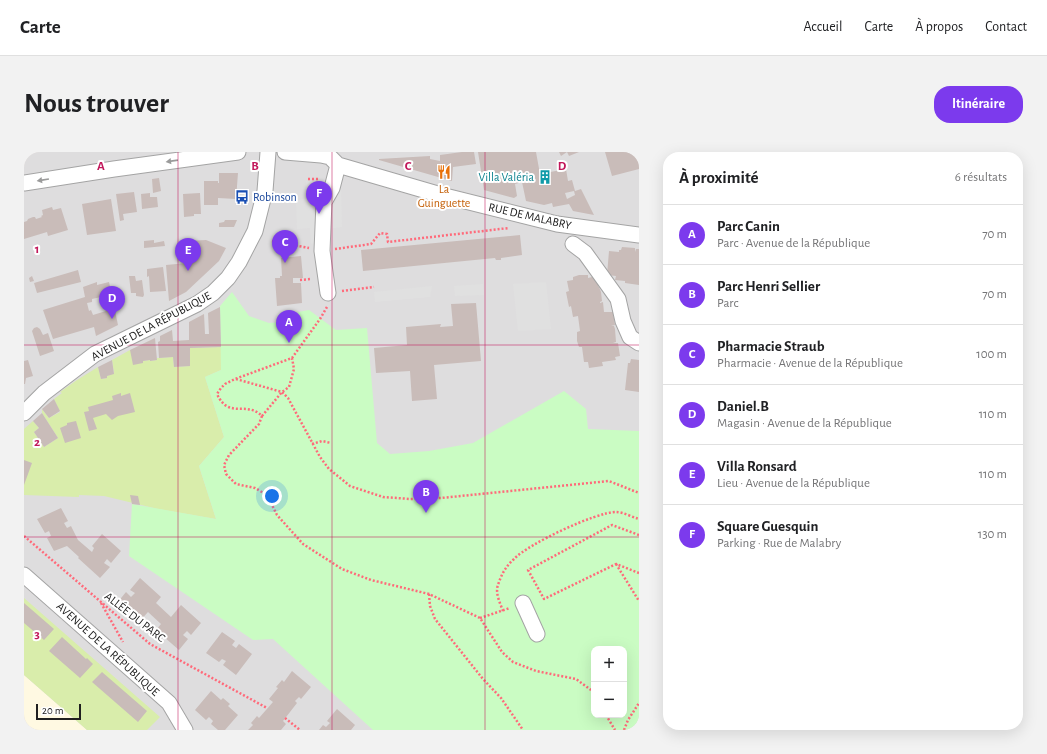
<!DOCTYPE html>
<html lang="fr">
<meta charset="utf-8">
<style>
:root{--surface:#fff;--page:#f2f2f2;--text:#202124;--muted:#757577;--line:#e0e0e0;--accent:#7c3aed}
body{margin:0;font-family:"Alegreya Sans",sans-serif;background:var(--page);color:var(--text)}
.controls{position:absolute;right:12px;bottom:12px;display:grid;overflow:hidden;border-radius:8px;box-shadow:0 4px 16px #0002}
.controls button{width:36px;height:36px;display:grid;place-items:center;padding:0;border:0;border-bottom:1px solid var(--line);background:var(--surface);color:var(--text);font:20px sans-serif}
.scale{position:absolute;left:12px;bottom:10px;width:45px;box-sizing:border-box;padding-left:4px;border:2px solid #202020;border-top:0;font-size:11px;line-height:14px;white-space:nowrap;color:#202020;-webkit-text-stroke:3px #fff;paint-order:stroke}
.you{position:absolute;left:248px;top:344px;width:14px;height:14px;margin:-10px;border:3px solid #fff;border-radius:50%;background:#1a73e8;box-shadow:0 0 0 6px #1a73e833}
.badge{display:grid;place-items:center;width:26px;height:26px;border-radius:50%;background:var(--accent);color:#fff;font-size:13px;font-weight:700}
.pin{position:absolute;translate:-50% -33px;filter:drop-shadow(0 1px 2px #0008)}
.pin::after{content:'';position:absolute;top:21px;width:14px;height:12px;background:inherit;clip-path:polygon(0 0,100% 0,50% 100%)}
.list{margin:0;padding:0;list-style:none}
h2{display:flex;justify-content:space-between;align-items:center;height:52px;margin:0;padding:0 16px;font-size:17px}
h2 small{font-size:13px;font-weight:400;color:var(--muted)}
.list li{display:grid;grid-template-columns:26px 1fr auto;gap:12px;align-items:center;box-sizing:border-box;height:60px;padding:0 16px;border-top:1px solid var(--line)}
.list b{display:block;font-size:15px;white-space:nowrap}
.list p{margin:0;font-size:13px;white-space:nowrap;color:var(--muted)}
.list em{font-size:13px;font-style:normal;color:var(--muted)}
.map{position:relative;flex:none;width:615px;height:578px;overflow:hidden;border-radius:16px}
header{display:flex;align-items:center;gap:24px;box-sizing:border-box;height:56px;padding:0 20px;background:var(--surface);border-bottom:1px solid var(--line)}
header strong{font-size:19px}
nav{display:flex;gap:22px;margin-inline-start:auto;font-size:14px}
.intro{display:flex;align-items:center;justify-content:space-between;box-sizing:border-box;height:96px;padding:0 24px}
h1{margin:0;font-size:28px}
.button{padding:10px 18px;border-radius:16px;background:var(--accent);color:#fff;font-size:14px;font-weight:700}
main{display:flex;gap:24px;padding:0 24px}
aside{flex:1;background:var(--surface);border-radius:16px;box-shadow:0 4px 16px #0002}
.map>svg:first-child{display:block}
.residential{fill:#deddde;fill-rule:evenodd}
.education{fill:#fff9e2}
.grass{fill:#d9edab}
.park{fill:#cafcc3;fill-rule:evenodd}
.parking{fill:#e0e0e0}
.building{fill:#c9bcb9;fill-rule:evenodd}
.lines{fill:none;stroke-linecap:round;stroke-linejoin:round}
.minor-casing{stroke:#a4a4a4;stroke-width:17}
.path{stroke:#ff6a7a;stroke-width:2.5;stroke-dasharray:2 2;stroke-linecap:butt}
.minor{stroke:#fff;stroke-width:15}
.oneway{fill:#9b9b9b}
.grid{fill:none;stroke:#c2185b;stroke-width:1;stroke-opacity:0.55}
.labels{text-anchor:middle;stroke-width:4;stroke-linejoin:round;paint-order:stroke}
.culture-label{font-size:12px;fill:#0d838f;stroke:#fff;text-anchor:end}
.food-label{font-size:12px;fill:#c56008;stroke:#fff}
.transit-label{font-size:12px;fill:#164399;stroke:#fff;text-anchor:start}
.street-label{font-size:12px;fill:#202020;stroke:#fff}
.grid-label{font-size:13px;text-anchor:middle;font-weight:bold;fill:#c2185b;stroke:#fff;stroke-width:4;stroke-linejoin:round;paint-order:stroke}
</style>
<header>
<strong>Carte</strong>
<nav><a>Accueil</a><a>Carte</a><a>À propos</a><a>Contact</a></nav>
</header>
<div class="intro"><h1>Nous trouver</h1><a class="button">Itinéraire</a></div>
<main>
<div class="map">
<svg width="615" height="578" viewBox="0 0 615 578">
<rect width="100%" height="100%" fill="#f1ebe7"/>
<path class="residential" d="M0,0H615V578H0ZM570,497H600V563H570Z"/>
<path class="education" d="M0,523L63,578H0Z"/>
<path class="grass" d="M197,195V218L181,225L200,285L175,314L192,367L134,357L80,344L55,343V345L0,343V277L9,269L15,276L10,280L20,295L34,286L18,261V257L25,266L36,260L30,247L38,241L36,240L53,228L74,215L77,227L83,226V224L90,221L88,208L106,198L119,209L126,208V209L133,208V206L149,205L150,215L166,214V196Z
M0,446L136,565L123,578H63L0,523Z"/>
<path class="park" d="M208,140L225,164L245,171L275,169L274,160L285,158L312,178L343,176L353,291L366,302L405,299L449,291L540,239L562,257L564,277L615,279V578H349L249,487L229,488L105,404L108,352L192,367L175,314L200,285L181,225L197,218L196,154ZM570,497H600V563H570Z"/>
<path class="parking" d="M282,29L317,34L318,75L303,77L304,90L287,92L286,76L273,77L272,48L282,47Z
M522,130L527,177L494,179L489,132Z
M459,132L460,143L431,144L430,134Z
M408,134L406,145L351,150L350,140Z"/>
<path class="building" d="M438,0H450L452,12L429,15L428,29L355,8V7L406,4V7L416,9V3Z
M454,0H512L516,22L542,17L544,29L548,28L551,39L557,37L570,63L549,59L545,52L529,55L528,51L520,53L502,49L498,30L491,32L493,44L490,46L460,38ZM550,39L551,43L543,47L541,41Z
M535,0H555L545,4L543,0L537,4Z
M581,0H615V17L588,24Z
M195,21H214L212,47L194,46V53H180V29H194V31H195Z
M135,26L137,39L129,41L128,27Z
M110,40L113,60L99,62L100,68L96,69L92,42Z
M126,41V45H133L134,55L118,57L117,42Z
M176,41L177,62H170V64L160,65L159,42Z
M87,47L92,79L63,83L58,52Z
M28,55L29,58L37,56L44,78L24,84L23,80L0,87V70L3,69L4,67L9,65H11L12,67L18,65L17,64L19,63L18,58Z
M201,68H213L210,75H195V71L200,70Z
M496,83L498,103L477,106V108H472L471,106L339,119L337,98Z
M130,88V91L140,89L141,94L120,96V89Z
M182,88L202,96L195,109L162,140L145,149L142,113L163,111L162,103L164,101L163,89Z
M598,95L611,96V100L612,97H615V133L601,131V129L591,128L592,124L583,123L585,99L595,100V98H597Z
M277,104L279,126H269V131H277L278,151L253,154L251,126H256V124H258L257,106Z
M139,115L142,139L126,140L125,124L123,125V117Z
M54,118L57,130L13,141L10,131Z
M555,123H564V126L572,124L576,133L574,135H575L577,140L578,149L576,150V151L579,150L580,160H589L591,173L587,174H590L591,177L592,190L589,191H594L596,204L591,205L592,208L578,210L579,214L565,216L564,210H560L558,195H555L553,189V180L556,179L554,164L549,165L547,154L545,155L542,140L545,139L543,129L549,128V125Z
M8,124L10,129L6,130L5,126Z
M105,124H111L112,129L118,128L120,143L119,145L112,144V141H107Z
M73,130V133L85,130L88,144L77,147V145L68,147V150L63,151L65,159L67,158L69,163L82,159L81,156L90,154L94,173L72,184L70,175L29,187L19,158L61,145L59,135Z
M452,151L457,209L410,213L413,247L388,249L386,219L352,221L350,196L383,193L382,175L417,172L416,175L429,174L427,152Z
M196,155L197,195L166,196V214L150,215L149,205L135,206L134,190L136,189V184L148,178L149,189L165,188V170L180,162L181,182H185L184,161Z
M13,175L16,177L19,183L24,181L30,199L16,204L8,179L10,176Z
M131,186L133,208L126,209V208L119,209V211L109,213L106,198Z
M607,207L615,208V240L601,238L604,211H606Z
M4,208L9,224L2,226L1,232H0V209Z
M88,208L90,222L83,224V226L77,227L74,215Z
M97,241V244L106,241L111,260L94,264L88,268L82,262L69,266L73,277L65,279L60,260L65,259L64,255L89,248L88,244Z
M30,247L36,259L25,266L18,257Z
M18,261L34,286L20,295L10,280L15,276L9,269Z
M52,269L57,286L41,291L36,276L43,273V271Z
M0,308L8,311L0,333Z
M106,343L114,344L116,353L108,352Z
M37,356L44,369L40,371L43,376L47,374L54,388L68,400L70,396L68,394L78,382L97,399L87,411L83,407L80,411L86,415L76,426L54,406L55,405L43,394L30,399L23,386L27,384L25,379L21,381L13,367Z
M116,426L137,445L132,451L147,465L157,453L177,471L167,483L163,479L159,483L164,487L155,498L132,478L137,472L124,460L115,470L93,451L102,440L107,445L111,441L106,438Z
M0,451L30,477L20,488L0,471Z
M198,480L211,489L208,493L212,496L215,492L228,502L212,523L199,513L202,509L198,507L195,510L182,501Z
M38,485L62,507L63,506L69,512L56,526L25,499Z
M268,519L287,535L277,547L275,545L271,549L273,551L259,569L262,572L257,578H224L229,573L227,571L233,564L235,566L249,550L245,547L254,536L252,535L258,528L260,530Z
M78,520L123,559L114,570L68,530Z
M187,539L197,548L199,546L206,552L204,554L214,563L201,578H194L187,572L189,569L185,565L182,568L171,558Z
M313,557L331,573L327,578H295L299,573L302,575L306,571L303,569Z"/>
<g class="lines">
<defs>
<path id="minor" d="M261,0L297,3L306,5L314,13L417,43L533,72L615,83
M0,31L90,17L214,0
M549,92L561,101L594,147L599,169L606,185L615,191
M304,141L298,99L300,50L308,36L314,13
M0,261L20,241L71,202L173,152L189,141L204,126L215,110L231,79L241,39L244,0
M0,423L145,551L161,578
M499,451L513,482"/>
</defs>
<use href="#minor" class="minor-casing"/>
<path class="path" d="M284,27H296
M248,89L285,96
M311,97L347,92L356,81L363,82L364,90L485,76
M276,128L287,127
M318,139L350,135
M303,155L296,167L268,206L211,227L201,232L197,236L193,242C205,268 222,248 238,264L235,272L205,303L200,313L202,322L212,332L231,336L243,343L253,363L279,392L318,417L347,428L405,442L456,466L478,500L489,510L512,519L552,527L567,538L570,544
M212,227L258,240L264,246L296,305L305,317L326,334L359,345L386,347L417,346L585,329L615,341
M238,264L258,240L265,235L270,217L268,206
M288,292L298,289L307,291
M615,383L588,373L504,418L520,447L592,412L615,421
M0,384L126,492L243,556
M592,412L615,449
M405,442L406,454L411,467L459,527L477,546L499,578
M77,451L99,490
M479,459C476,451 471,441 474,433C477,423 482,414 490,407C504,392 572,360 592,360C599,360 608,365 615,367
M456,466L486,456
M582,563L591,578
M261,566L276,578
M600,578L604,568L615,551"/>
<use href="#minor" class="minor"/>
</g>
<defs><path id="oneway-solid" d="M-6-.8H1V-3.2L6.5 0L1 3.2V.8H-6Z"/></defs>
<g class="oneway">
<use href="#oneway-solid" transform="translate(148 9) rotate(172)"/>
<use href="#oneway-solid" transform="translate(19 28) rotate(171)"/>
</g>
<path class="grid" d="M154,0V578M308,0V578M461,0V578M0,193H615M0,385H615"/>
<defs>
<symbol id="restaurant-bare" viewBox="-9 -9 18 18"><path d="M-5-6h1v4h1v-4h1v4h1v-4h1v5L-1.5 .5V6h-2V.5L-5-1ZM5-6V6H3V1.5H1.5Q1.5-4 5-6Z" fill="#e8710a" stroke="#fff" stroke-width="2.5" paint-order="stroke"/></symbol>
<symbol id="building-bare" viewBox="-9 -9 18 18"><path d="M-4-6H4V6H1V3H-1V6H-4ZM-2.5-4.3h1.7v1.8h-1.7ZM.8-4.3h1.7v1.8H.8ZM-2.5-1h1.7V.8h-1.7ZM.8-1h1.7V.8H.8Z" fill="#0f9aa8" stroke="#fff" stroke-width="2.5" paint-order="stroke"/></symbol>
<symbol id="bus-bare" viewBox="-9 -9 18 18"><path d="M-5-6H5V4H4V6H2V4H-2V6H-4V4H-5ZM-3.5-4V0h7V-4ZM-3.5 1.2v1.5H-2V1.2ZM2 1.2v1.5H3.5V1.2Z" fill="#1a4fb4" stroke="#fff" stroke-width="2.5" paint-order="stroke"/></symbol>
</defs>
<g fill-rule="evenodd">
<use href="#restaurant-bare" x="410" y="10" width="20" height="20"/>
<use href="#building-bare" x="511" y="15" width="20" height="20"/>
<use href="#bus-bare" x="208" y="35" width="20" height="20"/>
</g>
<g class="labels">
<g class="culture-label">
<text x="510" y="29">Villa Valéria</text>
</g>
<g class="food-label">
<text x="420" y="41">La<tspan x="420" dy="14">Guinguette</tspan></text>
</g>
<g class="transit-label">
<text x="229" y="49">Robinson</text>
</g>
<g class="street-label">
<text transform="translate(506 64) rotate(13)" y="4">RUE DE MALABRY</text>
<text transform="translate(127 174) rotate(-28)" y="4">AVENUE DE LA RÉPUBLIQUE</text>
<text transform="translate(111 465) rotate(38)" y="4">ALLÉE DU PARC</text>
<text transform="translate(84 497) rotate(42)" y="4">AVENUE DE LA RÉPUBLIQUE</text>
</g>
</g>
<g class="grid-label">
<text x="77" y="18">A</text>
<text x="231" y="18">B</text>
<text x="384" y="18">C</text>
<text x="538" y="18">D</text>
<text x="13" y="101">1</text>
<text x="13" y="294">2</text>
<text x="13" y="486">3</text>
</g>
</svg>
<div class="controls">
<button>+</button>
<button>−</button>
</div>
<div class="scale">20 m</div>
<div class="you"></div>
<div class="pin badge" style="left:265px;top:191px">A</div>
<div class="pin badge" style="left:402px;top:361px">B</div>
<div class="pin badge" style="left:261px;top:111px">C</div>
<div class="pin badge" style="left:88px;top:167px">D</div>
<div class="pin badge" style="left:164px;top:119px">E</div>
<div class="pin badge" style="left:295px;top:62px">F</div>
</div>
<aside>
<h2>À proximité<small>6 résultats</small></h2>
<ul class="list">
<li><span class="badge">A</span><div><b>Parc Canin</b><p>Parc · Avenue de la République</p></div><em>70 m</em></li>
<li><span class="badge">B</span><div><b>Parc Henri Sellier</b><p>Parc</p></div><em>70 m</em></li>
<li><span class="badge">C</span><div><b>Pharmacie Straub</b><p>Pharmacie · Avenue de la République</p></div><em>100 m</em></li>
<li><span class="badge">D</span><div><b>Daniel.B</b><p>Magasin · Avenue de la République</p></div><em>110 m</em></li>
<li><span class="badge">E</span><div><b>Villa Ronsard</b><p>Lieu · Avenue de la République</p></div><em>110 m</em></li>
<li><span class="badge">F</span><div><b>Square Guesquin</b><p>Parking · Rue de Malabry</p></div><em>130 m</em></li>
</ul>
</aside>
</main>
